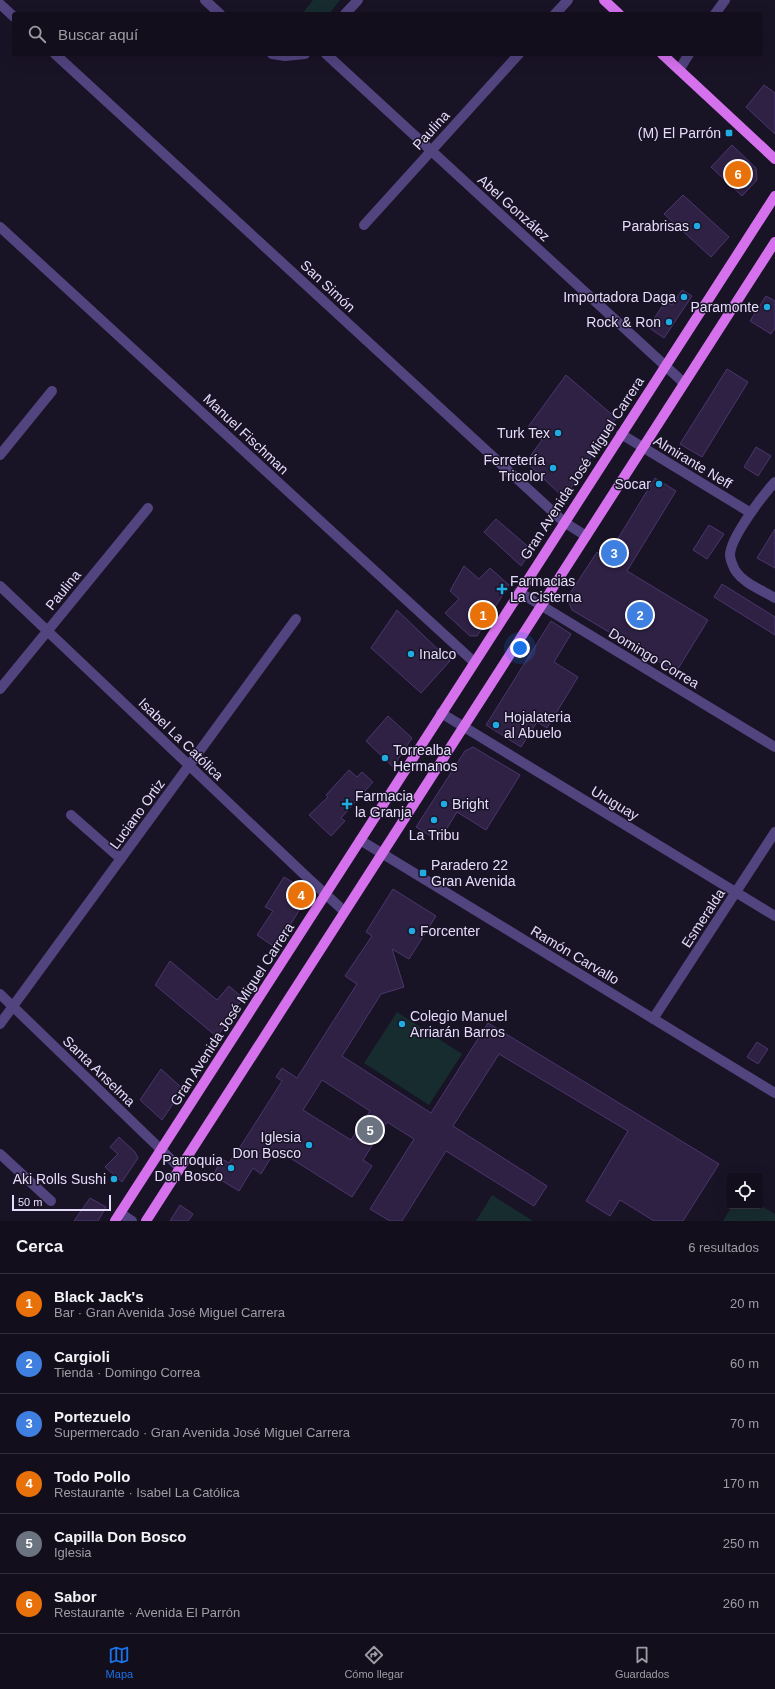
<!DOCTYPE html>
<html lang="es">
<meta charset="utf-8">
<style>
:root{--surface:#130e1c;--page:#1c1725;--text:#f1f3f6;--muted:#9d9ca3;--line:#322e3b;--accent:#1a73e8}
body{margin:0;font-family:Helvetica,sans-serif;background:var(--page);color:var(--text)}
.controls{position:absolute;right:12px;bottom:12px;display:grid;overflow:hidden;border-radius:4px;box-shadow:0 4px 16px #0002}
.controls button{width:36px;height:36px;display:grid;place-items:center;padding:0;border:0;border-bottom:1px solid var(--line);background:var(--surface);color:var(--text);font:20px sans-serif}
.scale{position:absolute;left:12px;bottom:10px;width:99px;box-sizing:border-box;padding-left:4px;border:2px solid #e5dcfb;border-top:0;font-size:11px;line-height:14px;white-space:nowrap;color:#e5dcfb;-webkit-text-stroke:3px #191326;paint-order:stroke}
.you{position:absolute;left:520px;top:648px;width:14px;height:14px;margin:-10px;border:3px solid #fff;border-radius:50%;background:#1a73e8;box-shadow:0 0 0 6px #1a73e833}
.badge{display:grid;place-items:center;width:26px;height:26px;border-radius:50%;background:var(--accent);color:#fff;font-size:13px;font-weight:700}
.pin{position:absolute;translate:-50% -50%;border:2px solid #fff;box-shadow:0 1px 4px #0006}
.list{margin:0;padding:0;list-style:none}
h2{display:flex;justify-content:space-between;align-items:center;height:52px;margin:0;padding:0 16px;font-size:17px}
h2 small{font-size:13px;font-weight:400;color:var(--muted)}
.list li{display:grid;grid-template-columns:26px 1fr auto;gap:12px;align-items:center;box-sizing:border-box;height:60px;padding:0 16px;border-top:1px solid var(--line)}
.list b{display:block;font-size:15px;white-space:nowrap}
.list p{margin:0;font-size:13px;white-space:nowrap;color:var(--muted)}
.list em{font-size:13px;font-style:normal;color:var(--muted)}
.icon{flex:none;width:22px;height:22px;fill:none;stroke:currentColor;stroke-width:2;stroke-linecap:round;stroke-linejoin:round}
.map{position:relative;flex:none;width:775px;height:1221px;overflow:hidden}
.search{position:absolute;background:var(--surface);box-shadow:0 4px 16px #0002;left:12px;right:12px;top:12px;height:44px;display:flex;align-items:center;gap:10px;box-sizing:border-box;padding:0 14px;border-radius:4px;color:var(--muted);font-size:15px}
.sheet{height:412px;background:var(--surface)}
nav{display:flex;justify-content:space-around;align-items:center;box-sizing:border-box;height:56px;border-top:1px solid var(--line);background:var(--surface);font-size:11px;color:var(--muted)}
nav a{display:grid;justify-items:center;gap:2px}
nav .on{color:var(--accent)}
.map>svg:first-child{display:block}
.green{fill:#172c2f}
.building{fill:#2f2144;stroke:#4b366d;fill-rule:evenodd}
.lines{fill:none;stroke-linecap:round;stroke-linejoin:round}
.minor{stroke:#51447f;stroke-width:10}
.major{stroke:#d571ed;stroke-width:10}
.poi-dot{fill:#20ace2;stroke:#191326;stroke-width:1.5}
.labels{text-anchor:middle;stroke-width:3;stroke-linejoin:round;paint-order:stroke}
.street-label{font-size:14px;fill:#e5dcfb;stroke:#191326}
.poi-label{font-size:14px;fill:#e5dcfb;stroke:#191326;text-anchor:end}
</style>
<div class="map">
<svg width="775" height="1221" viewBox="0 0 775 1221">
<rect width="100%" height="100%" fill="#191326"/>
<path class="green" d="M313,0H340L329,14H302Z
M397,1012L462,1054L429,1105L364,1063Z
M492,1195L533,1221H476Z
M760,1205L775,1214V1221H723L732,1206H760Z"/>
<path class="building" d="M764,85L775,93V134L746,107Z
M732,145L756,168L757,180L742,196L711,167Z
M683,195L729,237L711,257L664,214Z
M682,290L692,296L664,338L648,327L666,301L672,305Z
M766,296L775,301V328L771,334L750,321Z
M727,369L748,382L702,457L680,444Z
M566,375L616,418L567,494L562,496L526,462L542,440L528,427Z
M756,447L771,456L758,476L744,467Z
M655,478L676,491L627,571L708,620L676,672L572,610L567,598L597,552L606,558Z
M496,519L532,550L521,566L484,532Z
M709,525L724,534L707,559L693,550Z
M775,529V568L757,558Z
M464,566L479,579L490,568L509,585L477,636H470L445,613L459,599L450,591Z
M722,584L775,617V635L714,597Z
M397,610L450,661L421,693L371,648Z
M551,621L571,634L554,662L578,677L547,728L537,722L521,747L486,725Z
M388,716L412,738L393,767L366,741Z
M473,747L520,775L486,830L457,812L439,841L416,827L465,751Z
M349,770L357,777L362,772L373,782L341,818L345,821L331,836L309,815L328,797L326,795Z
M284,877L307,891L308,896L276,948L257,935L273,911L265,907Z
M393,889L436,916L409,959L392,949L404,987L381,994L342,1056L431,1113L488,1023L719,1164L683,1221H654L620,1200L610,1216L586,1201L628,1131L499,1054L453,1126L547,1186L534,1206L446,1151L402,1221H390L370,1209L414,1139L387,1122L363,1160L372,1166L352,1197L276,1149L261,1174L253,1168L239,1191L213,1175L222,1159L229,1163L244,1141L282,1081L276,1077L282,1068L297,1078L357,984L345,976L372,936L366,932ZM322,1080L370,1111L351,1140L303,1110Z
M170,961L217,1000L229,986L243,998L217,1037L155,985Z
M757,1042L768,1049L758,1064L747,1057Z
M161,1069L183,1089L162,1120L140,1100Z
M119,1137L135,1152L138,1158L122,1182L105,1167L118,1154L110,1147Z
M90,1198L106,1207L98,1221H74Z
M180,1205L193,1214L188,1221H170Z"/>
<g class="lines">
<path class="minor" d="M205,0L220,14
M0,4L14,17
M345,14L358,0
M555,14L568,0
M715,14L725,0
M55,54L564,522L586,536
M272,54L285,56L305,54
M326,54L684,383
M679,70L689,54
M364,225L519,54
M0,227L474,662
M621,434L751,513
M0,455L52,391
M775,482C763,495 730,538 730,555C730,560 733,566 735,570C743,583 762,590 775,598
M0,586L310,880L344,911
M519,592L775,747
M0,689L148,508
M441,713L775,916
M71,815L121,859
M360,840L775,1093
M0,994L180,1168
M653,1019L775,832
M0,1024L296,619
M0,1154L51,1201
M120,1213L132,1221"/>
<path class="major" d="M604,0L619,14
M662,54L775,159
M115,1221L775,196
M146,1221L775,242"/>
</g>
<g class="poi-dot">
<rect x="725" y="129" width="8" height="8" rx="2"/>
<circle cx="697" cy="226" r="4"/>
<circle cx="684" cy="297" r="4"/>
<circle cx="767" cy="307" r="4"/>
<circle cx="669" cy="322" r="4"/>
<circle cx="558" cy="433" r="4"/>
<circle cx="553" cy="468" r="4"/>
<circle cx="659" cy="484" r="4"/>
<path d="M500 583h4v4h4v4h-4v4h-4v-4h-4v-4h4z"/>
<circle cx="411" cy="654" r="4"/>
<circle cx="496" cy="725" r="4"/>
<circle cx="385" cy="758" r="4"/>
<path d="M345 798h4v4h4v4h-4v4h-4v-4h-4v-4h4z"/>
<circle cx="444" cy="804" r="4"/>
<circle cx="434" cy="820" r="4"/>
<rect x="419" y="869" width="8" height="8" rx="2"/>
<circle cx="412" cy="931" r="4"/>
<circle cx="402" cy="1024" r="4"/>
<circle cx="309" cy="1145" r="4"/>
<circle cx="231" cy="1168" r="4"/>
<circle cx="114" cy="1179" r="4"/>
</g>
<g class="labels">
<g class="street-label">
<text transform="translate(431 130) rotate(-48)" y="5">Paulina</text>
<text transform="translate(514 208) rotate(42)" y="5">Abel González</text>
<text transform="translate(328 286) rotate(43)" y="5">San Simón</text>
<text transform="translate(246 434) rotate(43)" y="5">Manuel Fischman</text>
<text transform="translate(693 462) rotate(31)" y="5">Almirante Neff</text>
<text transform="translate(582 468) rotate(-57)" y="5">Gran Avenida José Miguel Carrera</text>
<text transform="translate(63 590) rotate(-51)" y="5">Paulina</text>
<text transform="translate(654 658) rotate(31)" y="5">Domingo Correa</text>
<text transform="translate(181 739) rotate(44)" y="5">Isabel La Católica</text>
<text transform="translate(615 803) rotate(31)" y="5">Uruguay</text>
<text transform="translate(137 814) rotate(-54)" y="5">Luciano Ortiz</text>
<text transform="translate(703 918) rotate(-57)" y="5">Esmeralda</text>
<text transform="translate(575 955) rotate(31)" y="5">Ramón Carvallo</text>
<text transform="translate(232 1014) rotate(-57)" y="5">Gran Avenida José Miguel Carrera</text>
<text transform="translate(99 1071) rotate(44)" y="5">Santa Anselma</text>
</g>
<g class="poi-label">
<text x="721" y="138">(M) El Parrón</text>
<text x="689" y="231">Parabrisas</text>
<text x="676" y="302">Importadora Daga</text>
<text x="759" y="312">Paramonte</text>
<text x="661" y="327">Rock &amp; Ron</text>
<text x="550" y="438">Turk Tex</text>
<text x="545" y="465">Ferretería<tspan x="545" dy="16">Tricolor</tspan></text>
<text x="651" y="489">Socar</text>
<text x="510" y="586" text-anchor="start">Farmacias<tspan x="510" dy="16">La Cisterna</tspan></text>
<text x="419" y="659" text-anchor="start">Inalco</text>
<text x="504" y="722" text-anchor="start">Hojalateria<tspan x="504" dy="16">al Abuelo</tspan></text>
<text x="393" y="755" text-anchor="start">Torrealba<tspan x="393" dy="16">Hermanos</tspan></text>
<text x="355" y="801" text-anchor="start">Farmacia<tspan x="355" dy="16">la Granja</tspan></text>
<text x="452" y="809" text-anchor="start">Bright</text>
<text x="434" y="840" text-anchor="middle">La Tribu</text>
<text x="431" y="870" text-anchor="start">Paradero 22<tspan x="431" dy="16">Gran Avenida</tspan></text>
<text x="420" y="936" text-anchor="start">Forcenter</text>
<text x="410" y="1021" text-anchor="start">Colegio Manuel<tspan x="410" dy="16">Arriarán Barros</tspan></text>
<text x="301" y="1142">Iglesia<tspan x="301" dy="16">Don Bosco</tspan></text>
<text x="223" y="1165">Parroquia<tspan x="223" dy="16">Don Bosco</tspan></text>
<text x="106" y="1184">Aki Rolls Sushi</text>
</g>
</g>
</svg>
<div class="controls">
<button><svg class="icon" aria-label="locate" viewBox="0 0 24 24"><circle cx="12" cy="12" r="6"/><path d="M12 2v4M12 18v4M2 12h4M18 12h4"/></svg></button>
</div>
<div class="scale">50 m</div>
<div class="you"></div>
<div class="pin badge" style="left:483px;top:615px;background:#e8710a">1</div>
<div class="pin badge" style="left:640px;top:615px;background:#3f7fe0">2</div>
<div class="pin badge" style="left:614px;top:553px;background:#3f7fe0">3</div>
<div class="pin badge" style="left:301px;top:895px;background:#e8710a">4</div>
<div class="pin badge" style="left:370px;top:1130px;background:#6b7280">5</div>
<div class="pin badge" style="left:738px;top:174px;background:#e8710a">6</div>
<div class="search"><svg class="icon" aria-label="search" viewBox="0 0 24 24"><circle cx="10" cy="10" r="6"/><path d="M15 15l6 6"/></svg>Buscar aquí</div>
</div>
<section class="sheet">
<h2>Cerca<small>6 resultados</small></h2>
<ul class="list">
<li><span class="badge" style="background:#e8710a">1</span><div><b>Black Jack's</b><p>Bar · Gran Avenida José Miguel Carrera</p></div><em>20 m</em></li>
<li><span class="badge" style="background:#3f7fe0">2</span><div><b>Cargioli</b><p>Tienda · Domingo Correa</p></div><em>60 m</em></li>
<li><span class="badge" style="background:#3f7fe0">3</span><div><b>Portezuelo</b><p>Supermercado · Gran Avenida José Miguel Carrera</p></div><em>70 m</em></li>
<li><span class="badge" style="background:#e8710a">4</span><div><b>Todo Pollo</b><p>Restaurante · Isabel La Católica</p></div><em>170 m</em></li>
<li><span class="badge" style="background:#6b7280">5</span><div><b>Capilla Don Bosco</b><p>Iglesia</p></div><em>250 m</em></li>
<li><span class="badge" style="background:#e8710a">6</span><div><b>Sabor</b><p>Restaurante · Avenida El Parrón</p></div><em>260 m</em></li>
</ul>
</section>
<nav>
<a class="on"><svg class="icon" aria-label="map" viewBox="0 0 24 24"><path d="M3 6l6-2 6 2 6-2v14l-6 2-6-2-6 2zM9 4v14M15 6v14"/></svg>Mapa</a>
<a><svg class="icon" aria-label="directions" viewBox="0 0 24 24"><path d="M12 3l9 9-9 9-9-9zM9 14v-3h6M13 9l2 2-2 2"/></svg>Cómo llegar</a>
<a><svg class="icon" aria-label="saved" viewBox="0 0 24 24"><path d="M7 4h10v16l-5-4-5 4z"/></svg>Guardados</a>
</nav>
